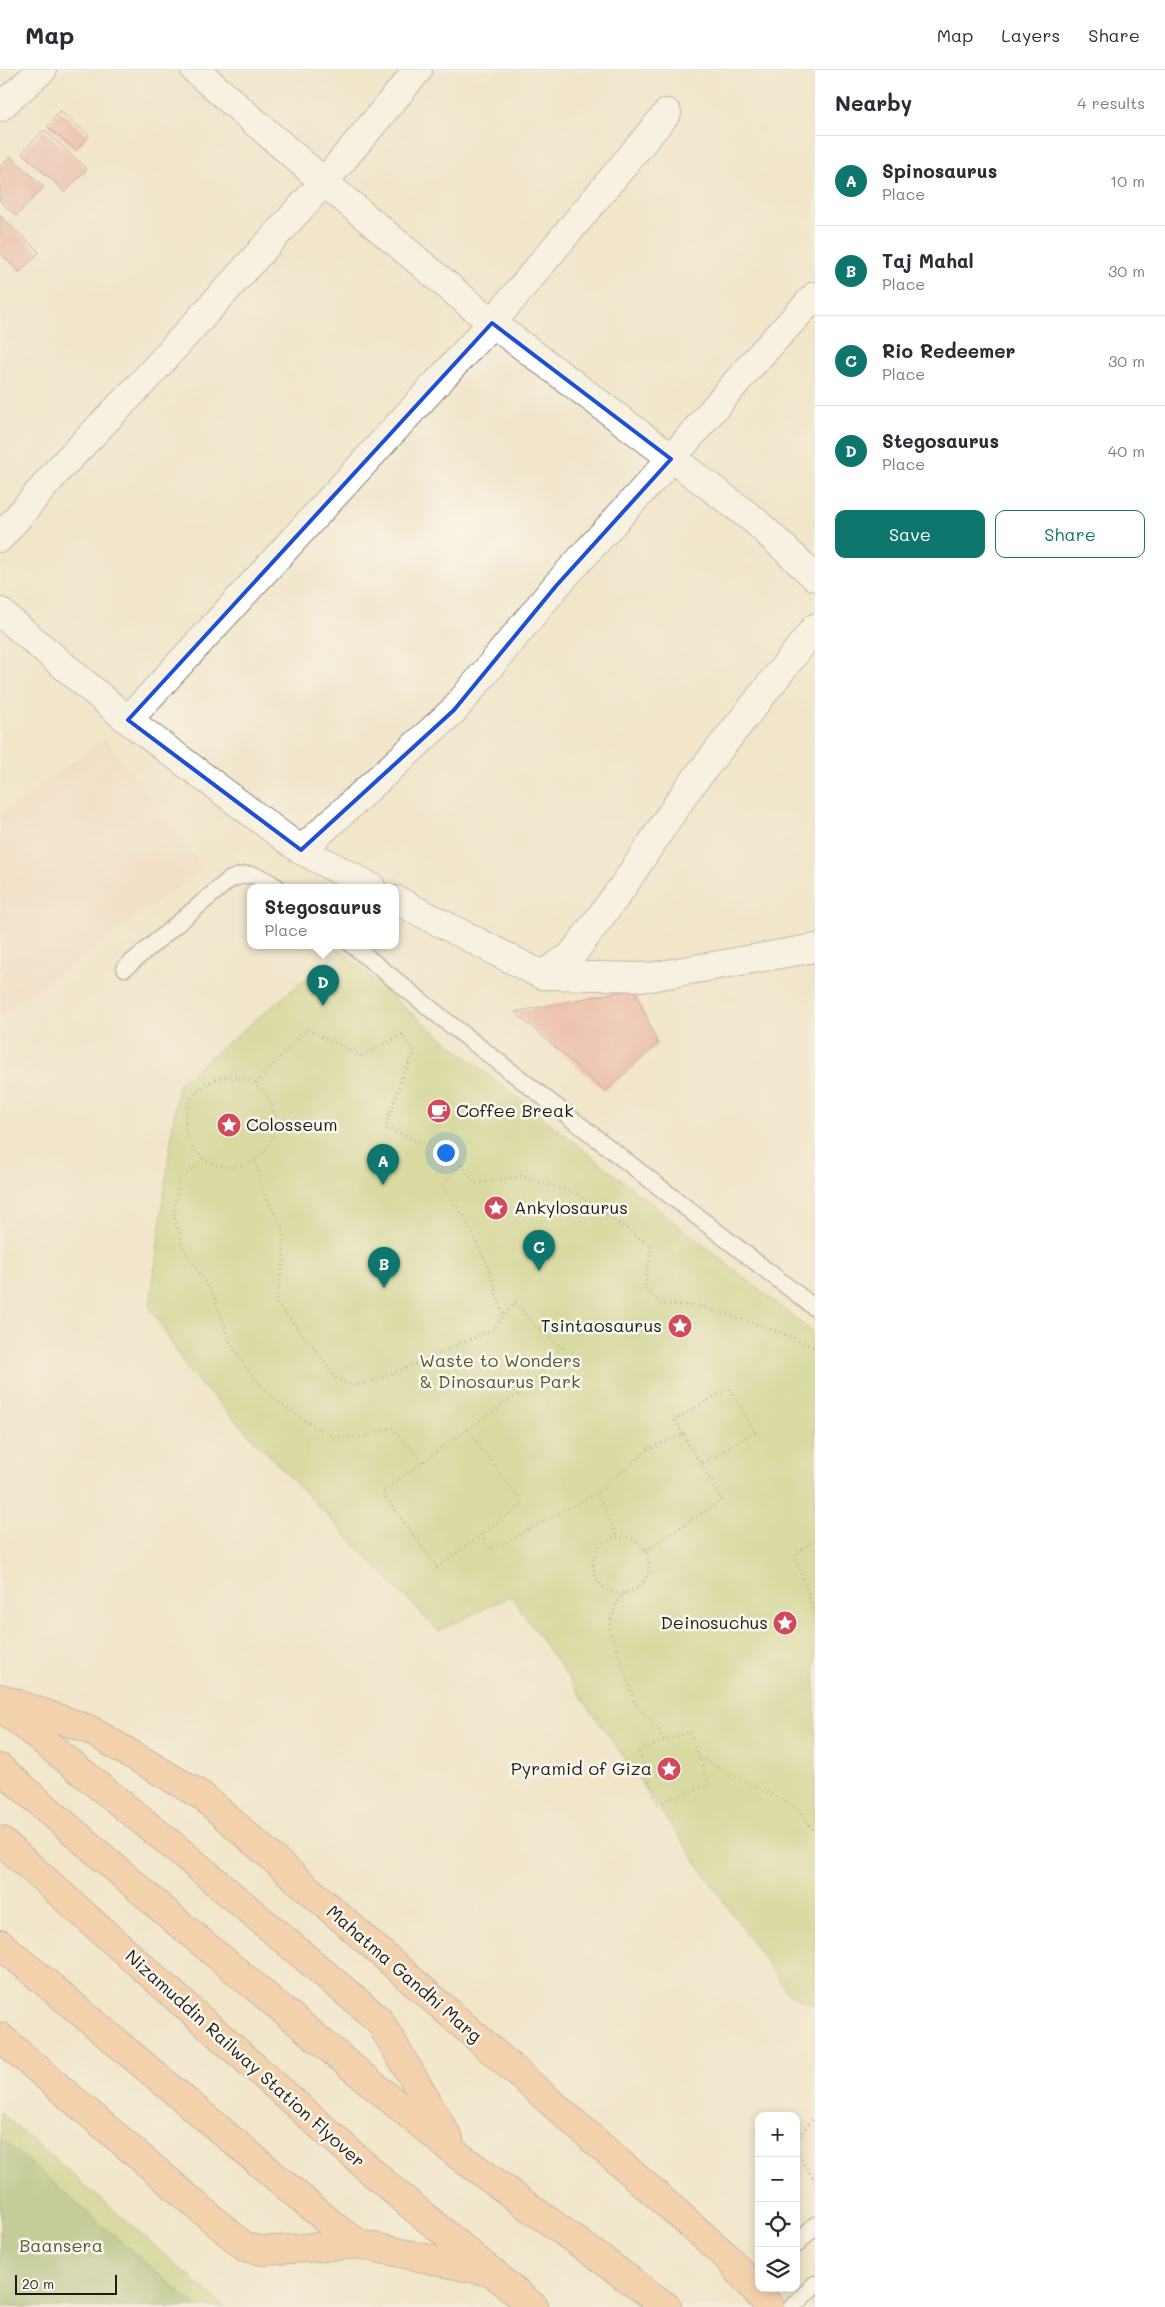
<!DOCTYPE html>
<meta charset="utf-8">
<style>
:root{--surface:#fff;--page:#f7f7f7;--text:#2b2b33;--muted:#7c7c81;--line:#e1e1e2;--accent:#0f766e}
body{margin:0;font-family:Mali,sans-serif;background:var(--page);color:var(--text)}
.controls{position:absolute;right:15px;bottom:15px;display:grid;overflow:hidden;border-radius:10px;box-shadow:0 2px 12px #0003}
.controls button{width:45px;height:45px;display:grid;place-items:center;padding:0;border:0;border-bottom:1px solid var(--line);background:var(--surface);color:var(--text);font:25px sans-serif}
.scale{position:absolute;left:15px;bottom:12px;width:102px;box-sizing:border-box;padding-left:5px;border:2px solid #1c1c1c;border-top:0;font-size:14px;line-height:18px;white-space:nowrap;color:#1c1c1c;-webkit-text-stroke:4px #fbf7ec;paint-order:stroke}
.you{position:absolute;left:445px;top:1082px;width:18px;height:18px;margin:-12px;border:4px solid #fff;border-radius:50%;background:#1a73e8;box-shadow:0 0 0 8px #1a73e833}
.badge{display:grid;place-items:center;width:32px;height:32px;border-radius:50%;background:var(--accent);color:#fff;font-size:16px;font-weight:700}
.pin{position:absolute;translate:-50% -41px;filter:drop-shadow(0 1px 2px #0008)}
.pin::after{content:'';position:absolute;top:26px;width:18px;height:15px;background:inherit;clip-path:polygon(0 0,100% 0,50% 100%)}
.popup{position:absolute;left:247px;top:814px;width:152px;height:65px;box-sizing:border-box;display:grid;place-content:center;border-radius:10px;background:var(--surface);filter:drop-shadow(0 1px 4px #0005);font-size:16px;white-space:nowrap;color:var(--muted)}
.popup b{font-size:19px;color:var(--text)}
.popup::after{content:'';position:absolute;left:50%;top:100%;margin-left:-10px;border:10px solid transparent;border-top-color:var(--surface)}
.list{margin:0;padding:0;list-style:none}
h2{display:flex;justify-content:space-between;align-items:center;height:65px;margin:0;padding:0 20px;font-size:21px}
h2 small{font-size:16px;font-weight:400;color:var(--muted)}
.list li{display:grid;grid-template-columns:32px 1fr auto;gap:15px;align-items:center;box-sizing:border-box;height:90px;padding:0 20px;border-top:1px solid var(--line)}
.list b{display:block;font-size:19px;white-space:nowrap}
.list p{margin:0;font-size:16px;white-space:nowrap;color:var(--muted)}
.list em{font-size:16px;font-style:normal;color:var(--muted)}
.actions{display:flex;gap:10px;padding:15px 20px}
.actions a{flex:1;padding:11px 0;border:1px solid var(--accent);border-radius:10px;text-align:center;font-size:18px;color:var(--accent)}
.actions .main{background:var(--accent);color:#fff}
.icon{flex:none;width:28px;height:28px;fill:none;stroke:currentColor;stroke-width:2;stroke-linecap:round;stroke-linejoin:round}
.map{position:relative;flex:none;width:815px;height:2237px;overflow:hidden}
header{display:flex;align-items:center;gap:30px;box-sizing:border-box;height:70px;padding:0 25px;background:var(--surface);border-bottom:1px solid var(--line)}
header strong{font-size:24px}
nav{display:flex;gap:28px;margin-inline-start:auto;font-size:18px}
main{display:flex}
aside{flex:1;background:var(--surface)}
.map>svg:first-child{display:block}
.built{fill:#f4d3c0}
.green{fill:#bacc70;stroke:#6b7446}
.forest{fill:#93b062;stroke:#58663f}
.building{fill:#e9948f}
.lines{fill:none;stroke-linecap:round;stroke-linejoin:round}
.lane-casing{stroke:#868174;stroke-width:19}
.street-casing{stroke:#868174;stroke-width:30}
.primary-casing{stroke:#868174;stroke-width:30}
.highway-casing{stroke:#868174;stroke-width:30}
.path{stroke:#868174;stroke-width:3;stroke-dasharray:1 4;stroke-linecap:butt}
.lane{stroke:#fff;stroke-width:16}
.street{stroke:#fff;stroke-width:28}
.primary{stroke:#fabb8c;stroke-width:28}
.highway{stroke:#fabb8c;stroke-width:28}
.marked{fill:none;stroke:#1d4ed8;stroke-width:4;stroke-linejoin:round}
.labels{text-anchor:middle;stroke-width:5;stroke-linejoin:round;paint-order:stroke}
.poi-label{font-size:18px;fill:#1c1c1c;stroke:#fbf7ec;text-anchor:start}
.park-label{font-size:18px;fill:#535a39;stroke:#fbf7ec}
.street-label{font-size:18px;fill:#1c1c1c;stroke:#fbf7ec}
</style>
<header>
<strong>Map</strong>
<nav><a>Map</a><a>Layers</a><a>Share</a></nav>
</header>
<main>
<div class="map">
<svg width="815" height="2237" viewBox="0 0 815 2237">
<rect width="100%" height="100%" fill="#fbf7ec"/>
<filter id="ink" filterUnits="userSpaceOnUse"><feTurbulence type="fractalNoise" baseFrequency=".02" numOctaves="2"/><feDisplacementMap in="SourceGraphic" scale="10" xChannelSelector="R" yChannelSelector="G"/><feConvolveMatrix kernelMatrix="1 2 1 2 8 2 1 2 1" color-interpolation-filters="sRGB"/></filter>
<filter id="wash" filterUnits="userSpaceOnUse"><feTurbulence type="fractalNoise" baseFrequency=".0096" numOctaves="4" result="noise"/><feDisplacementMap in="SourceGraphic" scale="20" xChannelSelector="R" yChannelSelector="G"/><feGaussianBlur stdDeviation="1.12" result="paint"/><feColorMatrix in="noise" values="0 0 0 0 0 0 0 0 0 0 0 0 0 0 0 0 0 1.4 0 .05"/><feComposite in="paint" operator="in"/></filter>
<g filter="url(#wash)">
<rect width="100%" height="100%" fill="#f1e6cb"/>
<path class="built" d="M105,668L203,799L0,946V745Z"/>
<path class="green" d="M340,880L410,942L815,1264V1934L790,1926L511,1526L438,1561L189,1302L150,1237L178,1014Z
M0,2042L225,2237H0Z"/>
<path class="forest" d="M0,2067L197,2237H0Z"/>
<g id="blocks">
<path class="building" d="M60,41L89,65L76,80L48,57Z
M44,60L87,99L65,122L22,83Z
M10,86L44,117L16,146L0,131V97Z
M0,146L39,182L20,202L0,183Z
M634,919L658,974L605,1021L515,942Z"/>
</g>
</g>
<g filter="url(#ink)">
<use href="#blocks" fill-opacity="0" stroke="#868174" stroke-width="1"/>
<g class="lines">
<defs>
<path id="lane" d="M352,875L442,948L815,1238
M125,898L229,810C251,800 258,805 277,817
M796,2175L815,2155
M792,2237L815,2214"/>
<path id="street" d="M195,0L324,112L492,253L754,450L815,507
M0,37L42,0
M0,468L58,400L140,315L324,112L418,0
M0,542L128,650L301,780L371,817
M128,650L492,253L667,43
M301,780L454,640L556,516L671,389L751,295L815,226
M396,830L542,905L650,907L815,878
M542,905L571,886L619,822L687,720L815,558"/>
<path id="primary" d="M0,1628L88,1659L202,1726L726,2186L770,2237
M0,1874L341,2162L359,2174L494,2203
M0,1967L245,2177L263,2181L359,2174"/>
<path id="highway" d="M0,1636L177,1779L379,1950L449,2069
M0,1698L177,1852L459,2086L667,2237
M0,1770L390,2118L534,2237"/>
</defs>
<use href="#lane" class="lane-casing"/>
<use href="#street" class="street-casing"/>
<use href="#primary" class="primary-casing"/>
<use href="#highway" class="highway-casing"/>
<path class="path" d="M185 1052a45 45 0 1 1 90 0a45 45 0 1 1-90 0Z
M256,1013L307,959L361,986L402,965L415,982L404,1002L385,1058L453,1084L475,1114L522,1106L575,1123L652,1177L644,1218L662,1235L700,1236L766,1257L815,1277
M202,1089L178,1112L174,1146L183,1177L215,1229L229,1270L250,1303L271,1326L302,1349L336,1368L364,1367L392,1357L423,1392
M256,1091L263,1121L283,1159L284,1191L275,1232L314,1277L336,1309L352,1316L367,1313L408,1297L493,1259L515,1233L534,1255L562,1278L529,1317L467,1359
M461,1095L442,1116L465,1148L488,1196L503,1245
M467,1359L523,1434L437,1497L382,1422Z
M683,1364L675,1350L729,1318L755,1362L701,1394
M597,1423L617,1467
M481,1465L491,1480L597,1423L648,1379L683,1364L722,1430L646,1480
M593 1495a28 28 0 1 1 56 0a28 28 0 1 1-56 0Z
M815,1470L795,1484L815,1545
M625,1523L617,1532L609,1556L635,1633L659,1660L664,1671
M690,1662L709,1715L657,1734L638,1680Z
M700,1688L796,1737L815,1762
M796,2070L815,2046
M796,2081L815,2111"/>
<use href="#lane" class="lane"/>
<use href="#street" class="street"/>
<use href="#primary" class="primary"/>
<use href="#highway" class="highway"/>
</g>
</g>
<path d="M0 0H815V2237H0ZM492,253L671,389L556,516L454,640L301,780L128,650Z" fill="#f1e6cb" fill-opacity=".55" fill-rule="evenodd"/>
<path class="marked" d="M492,253L671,389L556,516L454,640L301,780L128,650Z"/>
<defs>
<symbol id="cafe-disc" viewBox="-11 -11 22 22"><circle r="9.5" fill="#d1495b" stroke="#fbf7ec"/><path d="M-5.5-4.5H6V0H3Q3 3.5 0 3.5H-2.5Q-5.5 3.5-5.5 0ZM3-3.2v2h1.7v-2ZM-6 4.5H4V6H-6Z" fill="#fff"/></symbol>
<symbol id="sight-disc" viewBox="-11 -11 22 22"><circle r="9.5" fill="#d1495b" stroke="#fbf7ec"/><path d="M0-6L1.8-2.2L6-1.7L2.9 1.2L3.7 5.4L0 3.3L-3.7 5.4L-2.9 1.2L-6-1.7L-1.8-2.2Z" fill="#fff"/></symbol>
</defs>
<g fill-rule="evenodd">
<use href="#cafe-disc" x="425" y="1027" width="28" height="28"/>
<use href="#sight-disc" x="215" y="1041" width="28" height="28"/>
<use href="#sight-disc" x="482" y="1124" width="28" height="28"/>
<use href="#sight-disc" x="666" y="1242" width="28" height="28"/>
<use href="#sight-disc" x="771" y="1539" width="28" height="28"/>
<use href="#sight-disc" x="655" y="1685" width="28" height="28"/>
</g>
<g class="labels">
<g class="poi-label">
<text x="456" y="1047">Coffee Break</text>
<text x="246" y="1061">Colosseum</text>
<text x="514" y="1144">Ankylosaurus</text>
<text x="662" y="1262" text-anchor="end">Tsintaosaurus</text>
<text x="768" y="1559" text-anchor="end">Deinosuchus</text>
<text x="652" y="1705" text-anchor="end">Pyramid of Giza</text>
</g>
<g class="park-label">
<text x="500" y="1297">Waste to Wonders<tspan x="500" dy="21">&amp; Dinosaurus Park</tspan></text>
<text x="61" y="2182">Baansera</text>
</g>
<g class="street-label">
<text transform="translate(404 1904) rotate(41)" y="6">Mahatma Gandhi Marg</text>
<text transform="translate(245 1989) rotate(42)" y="6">Nizamuddin Railway Station Flyover</text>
</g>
</g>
</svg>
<div class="controls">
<button>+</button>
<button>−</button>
<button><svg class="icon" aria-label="locate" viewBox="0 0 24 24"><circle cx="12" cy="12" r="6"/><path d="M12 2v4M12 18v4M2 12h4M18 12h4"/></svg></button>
<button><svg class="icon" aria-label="layers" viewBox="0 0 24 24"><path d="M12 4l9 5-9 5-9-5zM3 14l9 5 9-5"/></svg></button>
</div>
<div class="scale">20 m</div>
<div class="you"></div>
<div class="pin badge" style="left:383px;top:1115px">A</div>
<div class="pin badge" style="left:384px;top:1218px">B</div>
<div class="pin badge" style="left:539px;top:1201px">C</div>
<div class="pin badge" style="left:323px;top:936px">D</div>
<div class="popup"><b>Stegosaurus</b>Place</div>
</div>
<aside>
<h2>Nearby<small>4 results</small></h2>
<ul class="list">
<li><span class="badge">A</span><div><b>Spinosaurus</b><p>Place</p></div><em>10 m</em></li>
<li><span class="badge">B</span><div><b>Taj Mahal</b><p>Place</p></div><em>30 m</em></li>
<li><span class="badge">C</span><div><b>Rio Redeemer</b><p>Place</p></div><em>30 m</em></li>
<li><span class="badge">D</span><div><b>Stegosaurus</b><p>Place</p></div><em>40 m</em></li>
</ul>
<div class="actions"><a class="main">Save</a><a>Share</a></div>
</aside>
</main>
